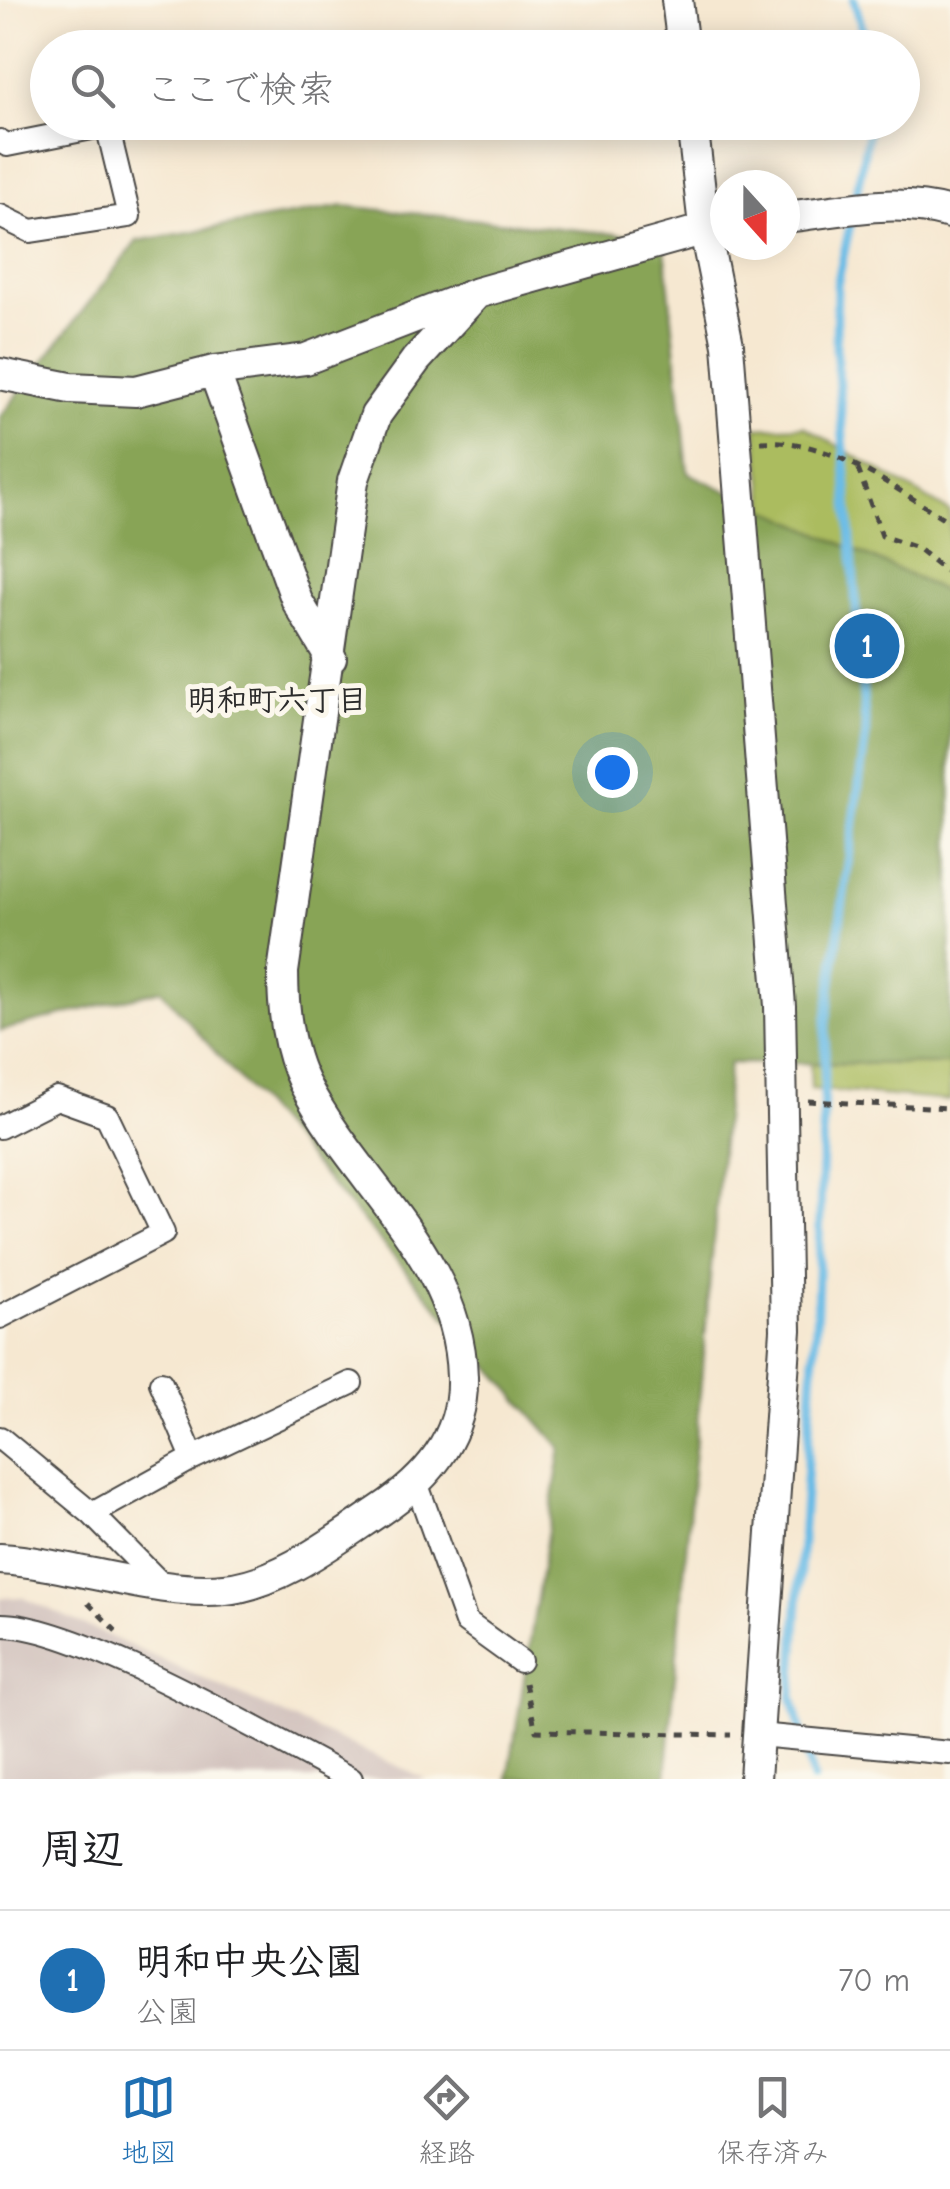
<!DOCTYPE html>
<html lang="ja">
<meta charset="utf-8">
<style>
:root{--surface:#fff;--page:#f6f6f6;--text:#202124;--muted:#757577;--line:#e0e0e0;--accent:#1f6fb2}
body{margin:0;font-family:"Comic Neue","Klee One",sans-serif;background:var(--page);color:var(--text)}
.compass{position:absolute;left:710px;top:170px;width:90px;height:90px;border-radius:50%;background:var(--surface);box-shadow:0 5px 25px #0003;rotate:159deg}
.you{position:absolute;left:612px;top:772px;width:35px;height:35px;margin:-25px;border:8px solid #fff;border-radius:50%;background:#1a73e8;box-shadow:0 0 0 15px #1a73e833}
.badge{display:grid;place-items:center;width:65px;height:65px;border-radius:50%;background:var(--accent);color:#fff;font-size:32px;font-weight:700}
.pin{position:absolute;translate:-50% -50%;border:5px solid #fff;box-shadow:0 2px 10px #0006}
.list{margin:0;padding:0;list-style:none}
h2{display:flex;justify-content:space-between;align-items:center;height:130px;margin:0;padding:0 40px;font-size:42px}
h2 small{font-size:32px;font-weight:400;color:var(--muted)}
.list li{display:grid;grid-template-columns:65px 1fr auto;gap:30px;align-items:center;box-sizing:border-box;height:140px;padding:0 40px;border-top:2px solid var(--line)}
.list b{display:block;font-size:38px;white-space:nowrap}
.list p{margin:0;font-size:32px;white-space:nowrap;color:var(--muted)}
.list em{font-size:32px;font-style:normal;color:var(--muted)}
.icon{flex:none;width:55px;height:55px;fill:none;stroke:currentColor;stroke-width:2;stroke-linecap:round;stroke-linejoin:round}
.map{position:relative;flex:none;width:950px;height:1779px;overflow:hidden}
.search{position:absolute;background:var(--surface);box-shadow:0 5px 25px #0003;left:30px;right:30px;top:30px;height:110px;display:flex;align-items:center;gap:25px;box-sizing:border-box;padding:0 35px;border-radius:55px;color:var(--muted);font-size:38px}
.sheet{height:270px;background:var(--surface)}
nav{display:flex;justify-content:space-around;align-items:center;box-sizing:border-box;height:140px;border-top:2px solid var(--line);background:var(--surface);font-size:28px;color:var(--muted)}
nav a{display:grid;justify-items:center;gap:5px}
nav .on{color:var(--accent)}
.map>svg:first-child{display:block}
.industrial{fill:#d0c0bb}
.green{fill:#abbc5f;stroke:#6b7445;stroke-width:2.5}
.forest{fill:#88a456;stroke:#5a6840;stroke-width:2.5}
.lines{fill:none;stroke-linecap:round;stroke-linejoin:round}
.stream{stroke:#6bbce6;stroke-width:9}
.street-casing{stroke:#494744;stroke-width:26}
.secondary-casing{stroke:#494744;stroke-width:34}
.path{stroke:#494744;stroke-width:5;stroke-dasharray:8 8;stroke-linecap:butt}
.street{stroke:#fff;stroke-width:22}
.secondary{stroke:#fff;stroke-width:30}
.labels{text-anchor:middle;stroke-width:10;stroke-linejoin:round;paint-order:stroke}
.neighbourhood-label{font-size:30px;font-weight:bold;fill:#2b2b2b;stroke:#fbf7ec}
</style>
<div class="map">
<svg width="950" height="1779" viewBox="0 0 950 1779">
<rect width="100%" height="100%" fill="#fbf7ec"/>
<filter id="ink" filterUnits="userSpaceOnUse"><feTurbulence type="fractalNoise" baseFrequency=".01" numOctaves="2"/><feDisplacementMap in="SourceGraphic" scale="20" xChannelSelector="R" yChannelSelector="G"/><feConvolveMatrix kernelMatrix="1 2 1 2 8 2 1 2 1" color-interpolation-filters="sRGB"/></filter>
<filter id="wash" filterUnits="userSpaceOnUse"><feTurbulence type="fractalNoise" baseFrequency=".0048" numOctaves="4" result="noise"/><feDisplacementMap in="SourceGraphic" scale="40" xChannelSelector="R" yChannelSelector="G"/><feGaussianBlur stdDeviation="2.25" result="paint"/><feColorMatrix in="noise" values="0 0 0 0 0 0 0 0 0 0 0 0 0 0 0 0 0 1.4 0 .05"/><feComposite in="paint" operator="in"/></filter>
<g filter="url(#wash)">
<rect width="100%" height="100%" fill="#f6e8d1"/>
<path class="industrial" d="M22,1597L426,1779H0V1598Z"/>
<path class="green" d="M804,426L950,512V1101L811,1089L800,781L756,428Z"/>
<path class="forest" d="M344,206L664,239L688,473L950,594V1064L729,1063L666,1779H508L561,1448L161,990L0,1031V417L137,241Z"/>
<g class="lines">
<path class="stream" d="M854,0L868,48
M855,201L870,122
M813,1779L792,1696L817,1309L826,1025L866,734L836,346L837,285L852,216"/>
</g>
</g>
<g filter="url(#ink)">
<g class="lines">
<defs>
<path id="street" d="M0,141L7,145L107,125L129,216L31,231L0,216
M0,1127L57,1098L107,1116L163,1233L0,1317
M161,1383L193,1458
M0,1438L92,1514L161,1584
M417,1485L466,1622L520,1661
M92,1514L193,1458L351,1383
M0,1625C76,1623 275,1740 351,1779
M759,1735L950,1753"/>
<path id="secondary" d="M677,0L683,48
M692,122L704,226L728,345L780,1006L786,1330L755,1779
M785,217C842,211 894,197 950,213
M214,371L297,601L331,658
M0,374L70,388L136,391L214,371L306,359L477,293L720,225
M0,1559C71,1563 158,1596 225,1589C279,1584 334,1541 379,1511C426,1480 464,1438 462,1377C459,1257 356,1184 304,1083C287,1048 283,1010 283,972L353,481L376,415L416,360L477,293"/>
</defs>
<use href="#street" class="street-casing"/>
<use href="#secondary" class="secondary-casing"/>
<path class="path" d="M761,442C829,437 893,488 950,522
M858,469L882,536L917,548L950,574
M808,1101L950,1108
M88,1603L116,1631
M525,1683L536,1731L731,1735"/>
<use href="#street" class="street"/>
<use href="#secondary" class="secondary"/>
</g>
</g>
<g class="labels">
<g class="neighbourhood-label">
<text x="277" y="710">明和町六丁目</text>
</g>
</g>
</svg>
<svg class="compass" viewBox="-18 -18 36 36"><path d="M0-13l5 13h-10z" fill="#e53935"/><path d="M0 13l5-13h-10z" fill="#757577"/></svg>
<div class="you"></div>
<div class="pin badge" style="left:867px;top:646px">1</div>
<div class="search"><svg class="icon" aria-label="search" viewBox="0 0 24 24"><circle cx="10" cy="10" r="6"/><path d="M15 15l6 6"/></svg>ここで検索</div>
</div>
<section class="sheet">
<h2>周辺<small></small></h2>
<ul class="list">
<li><span class="badge">1</span><div><b>明和中央公園</b><p>公園</p></div><em>70 m</em></li>
</ul>
</section>
<nav>
<a class="on"><svg class="icon" aria-label="map" viewBox="0 0 24 24"><path d="M3 6l6-2 6 2 6-2v14l-6 2-6-2-6 2zM9 4v14M15 6v14"/></svg>地図</a>
<a><svg class="icon" aria-label="directions" viewBox="0 0 24 24"><path d="M12 3l9 9-9 9-9-9zM9 14v-3h6M13 9l2 2-2 2"/></svg>経路</a>
<a><svg class="icon" aria-label="saved" viewBox="0 0 24 24"><path d="M7 4h10v16l-5-4-5 4z"/></svg>保存済み</a>
</nav>
